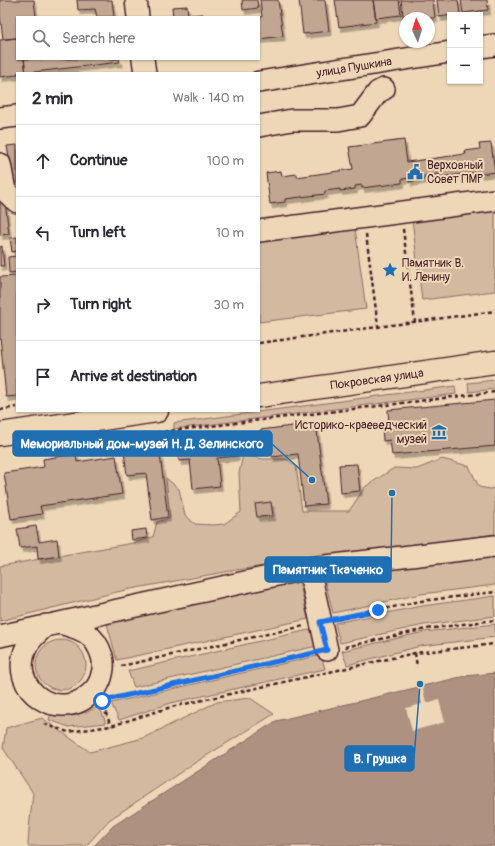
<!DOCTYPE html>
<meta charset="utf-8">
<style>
:root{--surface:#fff;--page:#f2f2f3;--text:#2b2b33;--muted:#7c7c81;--line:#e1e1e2}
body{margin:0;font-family:Pangolin,sans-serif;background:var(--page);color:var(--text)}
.controls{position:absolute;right:12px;top:12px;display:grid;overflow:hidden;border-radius:0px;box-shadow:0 1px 3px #0004}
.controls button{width:36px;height:36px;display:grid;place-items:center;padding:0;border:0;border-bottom:1px solid var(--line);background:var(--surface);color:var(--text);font:20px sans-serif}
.compass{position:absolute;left:399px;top:12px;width:36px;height:36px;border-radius:50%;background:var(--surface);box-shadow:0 1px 3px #0004;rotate:356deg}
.stop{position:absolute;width:12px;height:12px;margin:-9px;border:3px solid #1a73e8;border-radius:50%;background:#fff}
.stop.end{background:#1a73e8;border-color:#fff;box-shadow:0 1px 4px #0008}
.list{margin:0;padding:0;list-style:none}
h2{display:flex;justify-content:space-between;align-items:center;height:52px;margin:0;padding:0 16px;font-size:17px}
h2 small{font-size:13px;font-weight:400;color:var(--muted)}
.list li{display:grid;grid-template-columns:26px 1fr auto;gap:12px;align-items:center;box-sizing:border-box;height:72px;padding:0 16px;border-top:1px solid var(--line)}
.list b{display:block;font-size:15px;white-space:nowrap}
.list em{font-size:13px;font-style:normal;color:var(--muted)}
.icon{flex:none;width:22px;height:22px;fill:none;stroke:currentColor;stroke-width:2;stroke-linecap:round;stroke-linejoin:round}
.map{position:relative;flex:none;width:495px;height:846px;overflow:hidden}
.search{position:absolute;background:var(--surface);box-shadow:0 1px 3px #0004;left:16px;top:16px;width:244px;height:44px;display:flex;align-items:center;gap:10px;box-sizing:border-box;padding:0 14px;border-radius:0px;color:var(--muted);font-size:15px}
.panel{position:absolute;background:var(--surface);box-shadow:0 1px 3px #0004;left:16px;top:72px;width:244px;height:340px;border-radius:0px}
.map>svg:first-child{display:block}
.green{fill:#d2b9a0;stroke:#8e6c66}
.water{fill:#ae9181;stroke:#86635f}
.pier{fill:#edd7b6}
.building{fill:#c1a691;stroke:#4a1f2b;filter:url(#shadow)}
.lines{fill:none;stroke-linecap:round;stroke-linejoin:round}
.minor-casing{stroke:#4a1f2b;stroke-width:24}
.major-casing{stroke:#4a1f2b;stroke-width:25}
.path{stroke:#4a1f2b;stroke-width:2.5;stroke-dasharray:4 3;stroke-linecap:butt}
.minor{stroke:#edd7b6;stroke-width:21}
.major{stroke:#edd7b6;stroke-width:22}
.route{stroke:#1a73e8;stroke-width:5}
.labels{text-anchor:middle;stroke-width:4;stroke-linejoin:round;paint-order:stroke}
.street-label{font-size:12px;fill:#4a1f2b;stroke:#edd7b6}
.poi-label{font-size:12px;fill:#4a1f2b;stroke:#edd7b6;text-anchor:start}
.leader{fill:none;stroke:#1f6fb2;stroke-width:1.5}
.callout-dot{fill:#1f6fb2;stroke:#edd7b6;stroke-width:1.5}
.callout{fill:#1f6fb2;stroke:#1f6fb2;stroke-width:1.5}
.callout-label{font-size:13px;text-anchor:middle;font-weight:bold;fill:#fff}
</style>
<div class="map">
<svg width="495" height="846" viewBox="0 0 495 846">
<defs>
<filter id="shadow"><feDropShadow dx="2.5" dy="4.5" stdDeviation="0" flood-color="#0004"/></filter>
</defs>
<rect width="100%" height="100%" fill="#edd7b6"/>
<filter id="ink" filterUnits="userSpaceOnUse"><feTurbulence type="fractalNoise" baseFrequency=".025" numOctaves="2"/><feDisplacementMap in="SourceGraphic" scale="8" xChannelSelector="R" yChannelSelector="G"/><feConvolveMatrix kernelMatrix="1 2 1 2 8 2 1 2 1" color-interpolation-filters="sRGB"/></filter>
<g filter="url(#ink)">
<path class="green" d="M495,209V291L422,300L412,220Z
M355,228L366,309L259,322V240Z
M495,380V389L469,392L468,383Z
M455,386L456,394L174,429V423Z
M243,455L263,459H286L296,466L302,511H349L365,487L394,468L417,469L442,459L469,466L479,487L490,489L495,488V534L236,570L125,590L0,621V566L133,543L153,537L157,522L170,518L166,478L179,489L185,515L195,524L213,525L224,524L241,512L239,473Z
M495,552V585L421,594L333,613L323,573Z
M298,576L308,619L117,660L106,620Z
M495,596V616L424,625L340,643L335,623L422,606Z
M495,624V637L421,646L347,665L342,651L424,632Z
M313,629L317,646L134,687L128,671Z
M36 665a25 25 0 1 1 50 0a25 25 0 1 1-50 0Z
M321,655L325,669L171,703L119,720L111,703Z
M250,698L274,714L193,764L109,820L86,846H28L29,829L33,793L3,748L6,728L42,718L90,752L143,738L217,702Z
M99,706L106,723L69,727L49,720L51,713L69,716L87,712Z"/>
<path class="water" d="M495,673V846H94L113,826L276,721L465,676Z"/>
<path class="pier" d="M422,684L426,703L439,700L445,722L412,731L406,708L422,704L418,685Z"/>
<path class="building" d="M0,0H34L36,17H17V38L3,39L0,15Z
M77,0H112L114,17H97L95,9L78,10Z
M242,0H257L258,8L243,10Z
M260,0H278L283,36L259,39V17H262Z
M299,0H325L329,31L303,34Z
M335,0H373L376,22L339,27Z
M373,0H399L401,15L376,18Z
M401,0H433L435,18H405V22H404Z
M437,0H458L460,14L439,17Z
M461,0H487L488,10L463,13Z
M187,6L188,15L203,14V17H173L172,7Z
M17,38V59H24L26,73H17V75L0,77V40Z
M24,59H119L120,62L26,73Z
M404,140L407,162L466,154L465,151L480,149L479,144L491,143L495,172L480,174V172L440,177L439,174L424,176L425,179L409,182V178L402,179V183L362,188V185L355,186V189L340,191V189L325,191V194L285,199V202L270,204L266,173L281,171L282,176L297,174V177L353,169L349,147Z
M17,145V183H13L7,146Z
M4,193L9,234L0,235V194Z
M17,237V251L12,252L10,238Z
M2,246L4,266H0V247Z
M17,256V272L9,273L8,257Z
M17,276V396L6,397L0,337V277Z
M495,400V446L392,455L390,440L383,441L382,425L389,424L388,410Z
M316,423L326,504L304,506L298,454L272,457L271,442L261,443L260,430Z
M236,438L237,456L217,458L220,486L193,489L190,460L179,461L177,443Z
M159,447L168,517L152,520L146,473L127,475L124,451Z
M76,454L77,462L116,456L122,494L40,506L42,514L11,519L4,473L44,467L43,459Z
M357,464L360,491L341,493L339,465Z
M271,502L273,516L257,517L255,504Z
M36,526L39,542L57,539L59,556L38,559L37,546L20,548L17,529Z
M146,529L147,538L132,540L131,531Z"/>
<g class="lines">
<defs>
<path id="minor" d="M136,0L138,17
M480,47L495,45
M143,59L145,73
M259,82L450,52
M0,118L17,116
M259,126L292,120H338L360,116L378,92L384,89
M0,164L5,191L17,202
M259,231L495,200
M309,568L327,650
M46,625C40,631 31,638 27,646C5,691 63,728 96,688C102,680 105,666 102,656C95,633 80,628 59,623
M0,636L309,568L495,546"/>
<path id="major" d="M259,396L495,362
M0,434L157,411"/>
</defs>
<use href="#minor" class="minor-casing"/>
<use href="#major" class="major-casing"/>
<path class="path" d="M403,229L415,322
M366,234L378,326
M259,343L495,311
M0,410L17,407
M46,447L169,431L495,392
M338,619L421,601L495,592
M345,647L426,629L495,620
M415,653L417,667
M121,666L304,626
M110,699L310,654
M103,706L111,726
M44,724L68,732L111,726L171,707L415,653L495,644"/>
<use href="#minor" class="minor"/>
<use href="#major" class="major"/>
</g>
</g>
<g class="lines" filter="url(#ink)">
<path class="route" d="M102,701L327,650L320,622L378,610"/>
</g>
<defs>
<symbol id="civic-bare" viewBox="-9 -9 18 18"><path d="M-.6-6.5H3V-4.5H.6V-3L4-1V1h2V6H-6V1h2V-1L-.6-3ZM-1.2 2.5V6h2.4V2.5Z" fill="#1f6fb2" stroke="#edd7b6" stroke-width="2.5" paint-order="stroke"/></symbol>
<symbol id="sight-bare" viewBox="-9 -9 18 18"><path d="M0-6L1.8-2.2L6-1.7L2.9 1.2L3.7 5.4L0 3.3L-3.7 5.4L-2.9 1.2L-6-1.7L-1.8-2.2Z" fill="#1f6fb2" stroke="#edd7b6" stroke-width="2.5" paint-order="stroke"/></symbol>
<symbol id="museum-bare" viewBox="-9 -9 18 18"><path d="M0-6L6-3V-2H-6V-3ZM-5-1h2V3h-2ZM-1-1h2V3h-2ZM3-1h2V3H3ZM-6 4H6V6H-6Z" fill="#1f6fb2" stroke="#edd7b6" stroke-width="2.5" paint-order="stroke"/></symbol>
</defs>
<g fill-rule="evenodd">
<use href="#civic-bare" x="404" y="161" width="22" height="22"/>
<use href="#sight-bare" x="379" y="259" width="22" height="22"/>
<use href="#museum-bare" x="428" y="421" width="22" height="22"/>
</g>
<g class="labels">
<g class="street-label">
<text transform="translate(354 67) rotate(-9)" y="4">улица Пушкина</text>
<text transform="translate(377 379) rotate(-8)" y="4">Покровская улица</text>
</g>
<g class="poi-label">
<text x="427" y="169">Верховный<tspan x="427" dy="14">Совет ПМР</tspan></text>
<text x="402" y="267">Памятник В.<tspan x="402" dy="14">И. Ленину</tspan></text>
<text x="427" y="429" text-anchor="end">Историко-краеведческий<tspan x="427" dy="14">музей</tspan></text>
</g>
</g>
<path class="leader" d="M312 480L272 444M392 493L391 570M420 684L414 758"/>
<g class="callout-dot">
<circle cx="312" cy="480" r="4"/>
<circle cx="392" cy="493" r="4"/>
<circle cx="420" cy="684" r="4"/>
</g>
<g class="callout">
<rect x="13" y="431" width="259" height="25" rx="4"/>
<rect x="265" y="557" width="126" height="25" rx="4"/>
<rect x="345" y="746" width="69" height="25" rx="4"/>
</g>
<g class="callout-label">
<text x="142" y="448">Мемориальный дом-музей Н. Д. Зелинского</text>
<text x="328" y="574">Памятник Ткаченко</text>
<text x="380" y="763">В. Грушка</text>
</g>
</svg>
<div class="controls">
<button>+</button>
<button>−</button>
</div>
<svg class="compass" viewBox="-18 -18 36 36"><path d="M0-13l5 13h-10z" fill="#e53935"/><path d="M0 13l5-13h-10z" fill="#7c7c81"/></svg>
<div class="stop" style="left:102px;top:701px"></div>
<div class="stop end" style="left:378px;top:610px"></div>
<div class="search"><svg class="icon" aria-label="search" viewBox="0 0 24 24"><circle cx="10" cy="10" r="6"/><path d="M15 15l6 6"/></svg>Search here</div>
<section class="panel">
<h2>2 min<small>Walk · 140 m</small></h2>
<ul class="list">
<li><svg class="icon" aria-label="ahead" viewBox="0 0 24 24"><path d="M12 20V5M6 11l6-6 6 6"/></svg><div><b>Continue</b></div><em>100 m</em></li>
<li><svg class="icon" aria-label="left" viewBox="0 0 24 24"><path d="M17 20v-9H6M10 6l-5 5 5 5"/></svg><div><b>Turn left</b></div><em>10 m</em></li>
<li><svg class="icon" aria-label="right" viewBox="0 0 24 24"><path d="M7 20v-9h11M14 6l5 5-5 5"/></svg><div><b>Turn right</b></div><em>30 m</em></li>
<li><svg class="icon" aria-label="arrive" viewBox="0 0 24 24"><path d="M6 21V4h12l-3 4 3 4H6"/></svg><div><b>Arrive at destination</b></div></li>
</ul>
</section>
</div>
